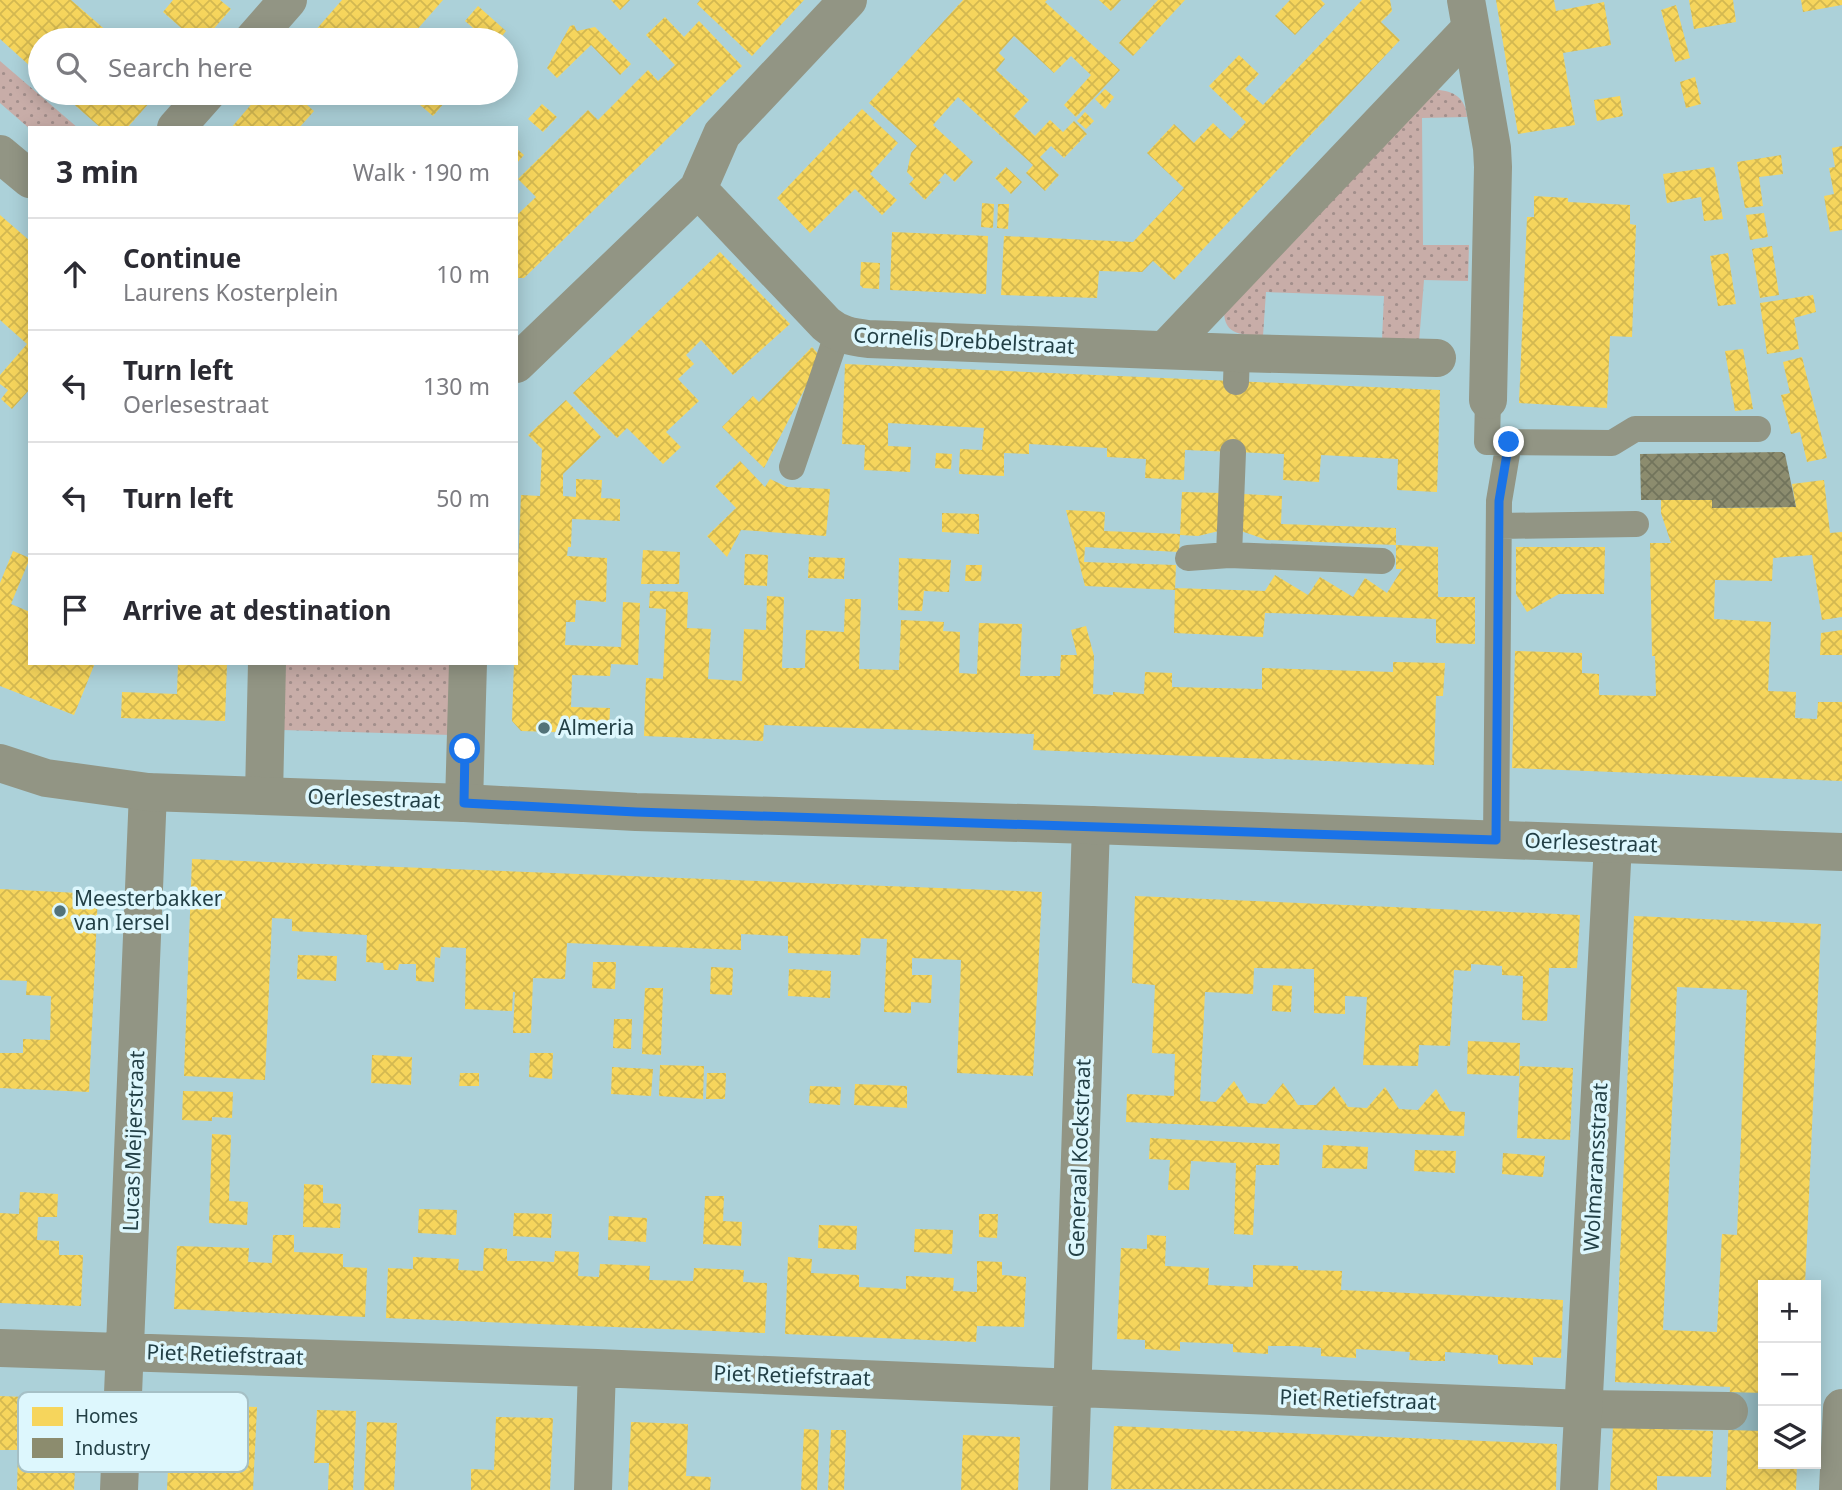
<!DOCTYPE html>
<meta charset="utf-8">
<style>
:root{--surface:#fff;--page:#f7f7f7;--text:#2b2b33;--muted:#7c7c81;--line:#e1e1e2}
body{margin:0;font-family:"Noto Sans",sans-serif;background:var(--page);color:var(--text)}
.controls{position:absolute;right:21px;bottom:21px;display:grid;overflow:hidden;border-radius:0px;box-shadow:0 4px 18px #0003}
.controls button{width:63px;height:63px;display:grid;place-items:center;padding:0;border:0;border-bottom:2px solid var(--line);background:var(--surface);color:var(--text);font:35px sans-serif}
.stop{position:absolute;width:21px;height:21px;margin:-16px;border:5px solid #1a73e8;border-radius:50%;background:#fff}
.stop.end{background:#1a73e8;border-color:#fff;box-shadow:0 2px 7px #0008}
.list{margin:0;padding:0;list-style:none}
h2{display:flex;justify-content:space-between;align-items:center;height:91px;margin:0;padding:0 28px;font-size:30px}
h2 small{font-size:23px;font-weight:400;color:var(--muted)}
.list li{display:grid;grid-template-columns:46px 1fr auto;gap:21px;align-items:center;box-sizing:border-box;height:112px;padding:0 28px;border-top:2px solid var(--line)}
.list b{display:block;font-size:26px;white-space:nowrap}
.list p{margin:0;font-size:23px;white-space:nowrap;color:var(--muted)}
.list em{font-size:23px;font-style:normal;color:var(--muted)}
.icon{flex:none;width:38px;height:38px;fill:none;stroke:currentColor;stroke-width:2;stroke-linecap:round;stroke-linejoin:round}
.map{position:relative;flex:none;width:1842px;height:1490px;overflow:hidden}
.search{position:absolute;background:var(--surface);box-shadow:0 4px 18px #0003;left:28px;top:28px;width:490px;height:77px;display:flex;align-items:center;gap:18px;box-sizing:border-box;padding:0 24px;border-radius:38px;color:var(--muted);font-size:26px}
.panel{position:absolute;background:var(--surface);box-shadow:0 4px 18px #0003;left:28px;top:126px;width:490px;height:539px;border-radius:0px}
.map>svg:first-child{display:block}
.grass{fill:url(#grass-dots)}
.homes{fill:url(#homes-cross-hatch);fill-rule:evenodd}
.industry{fill:url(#industry-cross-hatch)}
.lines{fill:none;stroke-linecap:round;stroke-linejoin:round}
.pedestrian-tunnel{stroke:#90b4bb;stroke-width:38;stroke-dasharray:38 19;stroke-linecap:butt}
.service{stroke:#929584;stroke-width:26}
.pedestrian{stroke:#929584;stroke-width:38}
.minor{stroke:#929584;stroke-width:38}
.tertiary{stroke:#929584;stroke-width:38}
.route{stroke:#1a73e8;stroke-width:9}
.poi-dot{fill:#527279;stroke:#ddf7fd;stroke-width:2.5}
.labels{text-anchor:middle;stroke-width:7;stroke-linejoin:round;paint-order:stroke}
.street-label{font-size:21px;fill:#223f45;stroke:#ddf7fd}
.poi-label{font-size:21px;fill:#223f45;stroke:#ddf7fd;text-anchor:start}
.key{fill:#ddf7fd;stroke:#a5c0c6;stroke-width:2}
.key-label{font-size:19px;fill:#223f45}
</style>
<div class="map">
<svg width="1842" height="1490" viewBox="0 0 1842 1490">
<defs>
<pattern id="grass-dots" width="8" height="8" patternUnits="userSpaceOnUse" patternTransform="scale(1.75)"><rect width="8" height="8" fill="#c8ada8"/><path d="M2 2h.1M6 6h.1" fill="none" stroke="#a28e8b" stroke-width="1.8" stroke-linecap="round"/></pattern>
<pattern id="homes-cross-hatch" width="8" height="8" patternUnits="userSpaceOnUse" patternTransform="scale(1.75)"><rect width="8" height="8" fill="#f6d55c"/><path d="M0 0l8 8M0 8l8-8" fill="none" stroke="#d3b851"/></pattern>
<pattern id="industry-cross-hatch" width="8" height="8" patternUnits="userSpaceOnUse" patternTransform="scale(1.75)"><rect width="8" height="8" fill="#8c8c6e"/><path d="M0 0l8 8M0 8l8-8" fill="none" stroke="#72745c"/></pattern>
</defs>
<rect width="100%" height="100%" fill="#acd1d9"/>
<path class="grass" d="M0,61L78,128L30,129L0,103Z
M1436,90C1454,90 1466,99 1467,117L1422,118L1423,245H1469L1468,281L1424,280L1419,342L1382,340L1384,296L1266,292L1263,336C1244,334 1224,337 1224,311Z
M284,663H453L451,735L282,730Z"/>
<path class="homes" d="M0,0H71L117,40H40V75L0,39Z
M173,0H220L231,9L204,40H195L163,12Z
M342,0H443L408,40H307Z
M611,0H630L620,10Z
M700,0H804L752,56L697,4Z
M963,0H1047L1045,2L1120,70L1076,117L1064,105L1091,75L1071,56L1054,73L1014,36L999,53L1005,59L996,70L1029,100L1014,116L1035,136L1050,120L1063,132L1074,121L1087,134L1064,158L1051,146L1040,157L1059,175L1045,191L1026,173L1033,165L958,97L933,125L973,162L955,182L945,173L938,181L941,182L925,200L909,184L914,179L907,172L911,153L917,146L869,103Z
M1099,0H1121L1111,11Z
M1158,0H1185L1133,56L1119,43Z
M1290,0H1321L1325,4L1295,35L1275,16Z
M1362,0H1390L1392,11L1381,22L1400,40L1174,280L1153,261L1142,272L1099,271L1097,298L1001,295L1004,236L1133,242L1184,188L1147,153L1174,124L1194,143L1213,123L1230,139L1246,122L1209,86L1239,55L1259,74L1245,89L1263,105Z
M1496,0H1554L1556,11L1604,2L1611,45L1563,53L1575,125L1518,134Z
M1689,0H1733L1736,22L1694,29Z
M1801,0H1842V5L1803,12Z
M1676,5L1690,58L1675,62L1661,10Z
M478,6L506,31L499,40H487L465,21Z
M665,17L684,37L699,21L742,66L524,278H516V216L536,197L518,179L588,110L598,120L648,70L658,81L675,65L646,35Z
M574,25L577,31L595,27L631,64L620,75L591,45L557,78L547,68L570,26Z
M1695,77L1701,104L1686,108L1680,82Z
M1105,89L1114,97L1105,109L1095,99Z
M61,93H158L127,128H101Z
M261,93H293L314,111L299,128H231Z
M344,93H362L354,102Z
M406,93H435L445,102L433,116Z
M1620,96L1623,116L1597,121L1594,100Z
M542,104L557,117L543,132L528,119Z
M862,109L898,143L870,174L897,200L882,215L855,189L810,233L777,198Z
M1085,112L1094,121L1086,129L1077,121Z
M1842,146V230L1830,232L1824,196L1834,194L1829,168L1835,167L1832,148Z
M516,148L524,155L516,164Z
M1781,155L1783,174L1759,177L1763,206L1745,208L1737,162Z
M1006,167L1022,182L1011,194L995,178Z
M1714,167L1723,219L1704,221L1701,197L1667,203L1663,174Z
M1534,196L1568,198V202L1630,205V224L1636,225L1632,337L1610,336L1607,408L1519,403L1527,217H1534Z
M982,203L994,204L993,228L981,227Z
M998,204H1009L1008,229L997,228Z
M1764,213L1768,237L1750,240L1746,215Z
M0,215L30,241V389L12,409L1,399L8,390L0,384V375L27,344L0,320Z
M892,232L988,236L986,294L890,290Z
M1772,246L1779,295L1760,298L1752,249Z
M720,252L790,324L733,375L701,340L686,355L694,364L678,379L699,401L666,432L681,447L663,464L627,428L617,438L573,393Z
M1728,253L1736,304L1718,306L1710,256Z
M861,262L880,263L879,289L863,288L860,285Z
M1813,295L1816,312L1794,318L1799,349L1767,354L1760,303Z
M812,347L821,357L764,468L722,427L753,396L759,402Z
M1743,349L1753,409L1735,411L1725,351Z
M1802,357L1827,458L1807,462L1800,432L1791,434L1781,395L1790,393L1783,362Z
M845,364L1440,390L1437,492L1397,490L1398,459L1321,455L1319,482L1283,480L1284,454L1185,450L1184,480L1145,478L1146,459L1107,457V448L1029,444V454L1004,453V476L959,474L960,449L982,450L984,428L888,423V446L911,447L910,472L864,470L865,445L842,444Z
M566,400L601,437L563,474V496L576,497V479L602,480L601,498L620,499V521L572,519L571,547H568L567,556L607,558L606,602L576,600L575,622H566L565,645L621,647L623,602L640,603L638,665L611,664L610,676L572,675L571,707L610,708L609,734L521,731L512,721L514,663H516V617L521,495L540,496L542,449L528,435Z
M936,453L952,454L951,469L935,468Z
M740,461L765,487L770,479L787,487L830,489L826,536L741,530L727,557L707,536L736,508L715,486Z
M1824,480L1830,533L1842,532V617L1822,620L1812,555L1773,558L1772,581L1715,580L1714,619L1771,622L1768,691L1796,692L1795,718L1817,719L1818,702H1842V781L1512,768L1515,651L1582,653V673L1599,674V695L1656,696L1655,656H1652L1650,543H1671L1661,513V500H1712V508L1796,507L1792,484Z
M1182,492L1221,493L1219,531L1198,536L1180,535L1179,552L1085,547L1084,562L1176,565L1175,590L1085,586L1066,510L1105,512L1104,531L1180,534Z
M1243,494L1282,496L1281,524L1396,528V545L1438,547V597H1475V644L1436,643V619L1308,614L1265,613L1263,637L1174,633L1175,588L1265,591L1275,575L1308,595L1320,577L1353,597L1365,578L1387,593L1402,569H1396V545L1267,540L1241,531Z
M942,513L979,514V534L942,532Z
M1516,547H1605L1604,594H1559L1527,612L1516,594Z
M643,550L680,552L679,584H641Z
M13,551L30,558L11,604L30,612V663H95L74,715L0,686V583Z
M745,554L768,555L767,586L744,585Z
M809,557L845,558L844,579L808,578Z
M899,558L951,560L949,592L924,591L922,611L898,610Z
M966,565H982L981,581H965Z
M650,591L688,592L687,628L711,629L708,679L742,681L744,629L766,630L767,596L784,597L782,668H805L806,630L844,632L845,599H861L859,669L899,670L901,620L944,622L943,631L960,632L959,673L977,674L979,623L1022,624L1020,676H1060L1061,655H1077L1071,630L1086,626L1094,656L1093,694L1113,695V692L1144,694L1145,672L1172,673V687L1262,689V668L1393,672V662L1445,663L1443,696H1436L1434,765L1033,750L1034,734L918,730L764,725L763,741L644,736L646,678L663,679L666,609L649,608Z
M1842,630V655H1820L1821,633Z
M178,663H227L225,721L121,718L122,692L177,694Z
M192,859L1042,892L1033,1076L957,1073L961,960L912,958V975H932L931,1003L911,1002V1013L884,1012L887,939L861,938L860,955L788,953V936L741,934V950L567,943L565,979L533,978L531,1033H513L515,992H513L512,1011L465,1009L466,948L441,947L440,958L435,957L434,982L416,981V964H399L398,970H384L383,963L366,962L367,935L292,931V919L272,918L265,1080L184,1076Z
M0,889L98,894L89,1092L0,1088V1053H23V1039L50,1040L51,996L26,995L27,981L0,980Z
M1135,896L1580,915L1577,968H1549L1547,1021L1522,1020L1523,976L1502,975V966L1471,964V971L1454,970L1450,1046L1419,1045L1418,1066L1363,1065L1367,997L1345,996V1014L1314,1013V969L1254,968L1253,994L1205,992L1200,1101L1216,1102L1234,1081L1248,1103L1266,1104L1283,1083L1298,1105H1316L1334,1086L1348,1107L1367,1108L1385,1087L1399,1109L1418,1110L1436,1089L1450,1111L1465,1112L1464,1136L1126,1122L1127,1094L1174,1096L1175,1054L1152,1053L1155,985L1132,983Z
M1634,916L1821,924L1805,1285H1763V1464H1797L1796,1490H1726L1730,1387L1615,1382ZM1677,987L1747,990L1737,1235L1722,1234L1717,1332L1663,1330Z
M298,955L337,956L336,981L297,979Z
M593,962H616L615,989L592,988Z
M711,967L733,968L732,995L710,994Z
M789,969L831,971L830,998L788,996Z
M1273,985L1292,986L1291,1012L1272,1011Z
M645,988H663L661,1055L642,1054Z
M614,1019H632L631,1049L613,1048Z
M1468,1041L1520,1043L1519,1076L1467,1074Z
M530,1053H553L552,1079L529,1077Z
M372,1055L412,1057L411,1085L371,1083Z
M660,1065L704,1066L703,1099L659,1096Z
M1520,1066L1573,1068L1570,1140L1517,1138Z
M612,1067L653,1069L651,1096L611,1094Z
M460,1073H479V1086H459Z
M707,1073H726L725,1099H706Z
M855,1084L907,1086V1108L854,1105Z
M810,1086L841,1087L840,1105L809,1103Z
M183,1091L233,1092L232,1118L212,1117V1121L182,1120Z
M212,1134L231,1135L229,1201L248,1202L247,1225L209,1223Z
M1150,1138L1280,1144L1279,1165H1256L1253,1235L1234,1234L1236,1163L1191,1161L1189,1190H1168L1170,1160L1149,1159Z
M1323,1145L1368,1147L1367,1169L1322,1168Z
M1415,1150L1456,1151L1455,1173L1414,1171Z
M1503,1153L1545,1156L1543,1177L1502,1174Z
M304,1184L323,1185V1203L341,1204L340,1228L303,1227Z
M20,1192L58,1194L57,1217H38L37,1240L59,1241V1255H83L81,1306L0,1303V1213L19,1214Z
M705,1196H724L723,1221L742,1222L741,1246L703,1244Z
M419,1209L457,1210L456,1235L418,1233Z
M514,1213L552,1214L551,1238L513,1236Z
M979,1214H998L997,1238L979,1237Z
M609,1216L647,1218L646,1242L608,1240Z
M819,1225L857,1226L856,1250L818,1248Z
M915,1229L953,1230L952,1254L914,1252Z
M273,1235H294V1252L343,1254V1267L367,1268L365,1317L174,1309L177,1246L249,1248L248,1262L272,1263Z
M1147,1235L1166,1236L1165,1266L1209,1268L1208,1285L1253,1287V1265L1298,1266V1270L1342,1271L1341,1290L1563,1300L1561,1358L1533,1357V1365L1498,1364V1355L1445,1352V1361H1427L1409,1360L1410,1352L1356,1349V1358L1321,1356V1348L1295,1346H1268V1354L1233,1352V1344L1180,1342V1351L1145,1349V1340L1117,1339L1121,1248L1147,1249Z
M484,1248L507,1249V1261H531L554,1262L555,1251L579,1252L578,1276L599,1277L600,1264L650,1266L649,1280L693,1281L694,1268L744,1270L743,1282L767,1283L765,1333L386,1318L388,1268L413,1269V1257L459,1259L458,1270L483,1271Z
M788,1257L812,1259L811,1273L859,1275V1287L906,1289V1276L954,1278L953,1291L977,1292V1261L1002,1262V1275L1026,1277L1024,1327L977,1326L976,1342L785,1334Z
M0,1396L78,1399L74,1490H17L18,1450H0Z
M171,1404L257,1407L253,1490H167Z
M317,1410L356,1411L353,1490H328L329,1463H314Z
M496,1417L553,1418L550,1490H471V1469L494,1470Z
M367,1422L397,1423L394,1490H364Z
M631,1422L688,1424L686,1476L711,1477L710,1490H628Z
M1114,1426L1557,1444L1556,1490L1111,1489Z
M1613,1427L1713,1431L1711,1477L1657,1476V1490H1610Z
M804,1429L819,1430L817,1490H801Z
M831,1430H846L844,1490H828Z
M963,1435L1020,1437L1018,1490H961Z"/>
<path class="industry" d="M1782,452L1785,454L1796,507L1712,508V500H1641L1640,454Z"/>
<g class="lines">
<path class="pedestrian-tunnel" d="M1729,1411L1763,1412"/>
<path class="service" d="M1236,382L1237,353
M1488,400L1487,442L1612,443L1635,429H1758
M792,467L838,332
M1499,526L1636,524
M1229,555L1233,452
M1188,558L1229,555L1382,561
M1496,840L1499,501L1509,442"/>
<path class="pedestrian" d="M1583,1409L1729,1411"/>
<path class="minor" d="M1466,0L1492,148L1493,167L1488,400
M253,40L288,0
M176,128L207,93
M0,154L30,179
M698,189L826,324C839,335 852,337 868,339L1237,353L1437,358
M1165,350L1471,28
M516,364L698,189L722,134L848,0
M264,795L267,663
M464,803L468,663
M0,1348L597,1368L1583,1409
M119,1490L148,792
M593,1490L597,1368
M1069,1490L1091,825
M1579,1490L1613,844
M1838,1490L1842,1408"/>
<path class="tertiary" d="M0,763L46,778L148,792L464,803L636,812L1091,825L1842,852"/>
</g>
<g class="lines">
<path class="route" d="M465,749L464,803L636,812L1496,840L1499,501L1509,442"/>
</g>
<g class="poi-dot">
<circle cx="544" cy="728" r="7"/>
<circle cx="60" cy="911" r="7"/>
</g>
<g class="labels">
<g class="street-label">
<text transform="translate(964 341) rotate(3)" y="7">Cornelis Drebbelstraat</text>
<text transform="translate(374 799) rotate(2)" y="7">Oerlesestraat</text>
<text transform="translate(1591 843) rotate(2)" y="7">Oerlesestraat</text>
<text transform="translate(134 1141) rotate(-88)" y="7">Lucas Meijerstraat</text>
<text transform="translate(1080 1158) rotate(-88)" y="7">Generaal Kockstraat</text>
<text transform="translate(1596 1167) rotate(-87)" y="7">Wolmaransstraat</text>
<text transform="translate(225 1355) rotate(2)" y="7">Piet Retiefstraat</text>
<text transform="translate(792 1376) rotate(2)" y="7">Piet Retiefstraat</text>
<text transform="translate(1358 1400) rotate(2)" y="7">Piet Retiefstraat</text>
</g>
<g class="poi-label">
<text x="558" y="735">Almeria</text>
<text x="74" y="906">Meesterbakker<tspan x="74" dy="24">van Iersel</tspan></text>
</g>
</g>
<rect x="18" y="1392" width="230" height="80" rx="10" class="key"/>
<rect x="32" y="1407" width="31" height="19" fill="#f6d55c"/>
<rect x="32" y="1438" width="31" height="20" fill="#8c8c6e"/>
<g class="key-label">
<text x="75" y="1423">Homes</text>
<text x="75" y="1455">Industry</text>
</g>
</svg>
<div class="controls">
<button>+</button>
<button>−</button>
<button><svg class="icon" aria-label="layers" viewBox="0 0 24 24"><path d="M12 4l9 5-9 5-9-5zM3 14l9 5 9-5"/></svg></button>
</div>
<div class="stop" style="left:465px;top:749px"></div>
<div class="stop end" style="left:1509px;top:442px"></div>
<div class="search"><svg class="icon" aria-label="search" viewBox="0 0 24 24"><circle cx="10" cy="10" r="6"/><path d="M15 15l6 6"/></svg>Search here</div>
<section class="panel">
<h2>3 min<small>Walk · 190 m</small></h2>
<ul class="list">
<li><svg class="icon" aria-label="ahead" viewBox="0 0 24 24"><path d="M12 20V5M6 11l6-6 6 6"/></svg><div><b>Continue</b><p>Laurens Kosterplein</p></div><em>10 m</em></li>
<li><svg class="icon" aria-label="left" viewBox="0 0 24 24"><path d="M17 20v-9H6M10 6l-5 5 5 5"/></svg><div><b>Turn left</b><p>Oerlesestraat</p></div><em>130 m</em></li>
<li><svg class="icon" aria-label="left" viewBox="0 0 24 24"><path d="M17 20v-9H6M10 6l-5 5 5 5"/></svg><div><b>Turn left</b></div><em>50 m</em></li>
<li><svg class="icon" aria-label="arrive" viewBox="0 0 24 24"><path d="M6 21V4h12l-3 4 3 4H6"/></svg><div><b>Arrive at destination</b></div></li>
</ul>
</section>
</div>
